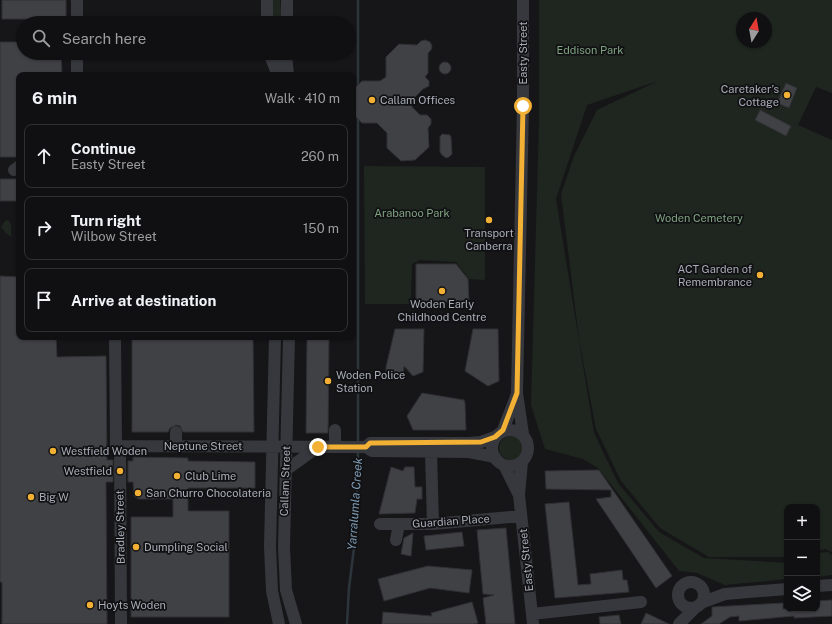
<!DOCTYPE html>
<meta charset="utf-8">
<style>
:root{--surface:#101012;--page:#19191b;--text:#f1f3f6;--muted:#9c9d9f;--line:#303032}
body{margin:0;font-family:"Public Sans",sans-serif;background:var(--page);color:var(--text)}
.controls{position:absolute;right:12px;bottom:12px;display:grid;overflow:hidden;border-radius:8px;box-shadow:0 1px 3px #0004}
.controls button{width:36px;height:36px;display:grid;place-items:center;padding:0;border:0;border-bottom:1px solid var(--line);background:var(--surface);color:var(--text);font:20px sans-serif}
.compass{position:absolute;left:736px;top:12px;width:36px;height:36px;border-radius:50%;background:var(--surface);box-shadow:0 1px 3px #0004;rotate:11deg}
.stop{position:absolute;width:12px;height:12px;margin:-9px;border:3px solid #f2b134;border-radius:50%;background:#fff}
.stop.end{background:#f2b134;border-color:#fff;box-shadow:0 1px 4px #0008}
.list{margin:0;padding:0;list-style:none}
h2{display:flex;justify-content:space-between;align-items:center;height:52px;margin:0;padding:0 16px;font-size:17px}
h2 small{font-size:13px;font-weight:400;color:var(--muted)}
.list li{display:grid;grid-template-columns:26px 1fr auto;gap:12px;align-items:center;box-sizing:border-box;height:64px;margin:0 8px 8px;padding:0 8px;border:1px solid var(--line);border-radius:8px}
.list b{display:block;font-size:15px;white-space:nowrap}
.list p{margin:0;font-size:13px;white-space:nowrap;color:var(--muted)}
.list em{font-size:13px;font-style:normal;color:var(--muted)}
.icon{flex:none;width:22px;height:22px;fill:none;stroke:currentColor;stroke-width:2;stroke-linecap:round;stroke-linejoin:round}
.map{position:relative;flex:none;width:832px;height:624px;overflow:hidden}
.search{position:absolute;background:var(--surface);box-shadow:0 1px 3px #0004;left:16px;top:16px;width:340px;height:44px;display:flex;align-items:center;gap:10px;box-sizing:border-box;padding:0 14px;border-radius:22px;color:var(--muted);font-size:15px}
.panel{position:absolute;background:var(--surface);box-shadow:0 1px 3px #0004;left:16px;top:72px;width:340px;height:268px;border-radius:8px}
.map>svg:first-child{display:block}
.green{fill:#1e261f;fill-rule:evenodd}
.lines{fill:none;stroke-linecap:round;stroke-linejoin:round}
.stream{stroke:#2c353c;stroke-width:2.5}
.building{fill:#404145;stroke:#303034}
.minor{stroke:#37383d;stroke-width:12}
.route{stroke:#f2b134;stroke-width:5}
.poi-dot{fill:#f2b134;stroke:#111113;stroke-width:1.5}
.labels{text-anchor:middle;stroke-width:3.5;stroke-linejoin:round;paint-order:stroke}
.park-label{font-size:11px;fill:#7fa381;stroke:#111113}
.street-label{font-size:11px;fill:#a8adb8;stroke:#111113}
.poi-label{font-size:11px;fill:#a8adb8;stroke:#111113;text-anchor:start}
.water-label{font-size:12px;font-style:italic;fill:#7f9bb3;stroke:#111113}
</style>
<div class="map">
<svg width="832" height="624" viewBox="0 0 832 624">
<rect width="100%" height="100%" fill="#161618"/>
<path class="green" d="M272,0H280L282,23H273Z
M539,0H832V93L816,87L798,125L832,140V552L825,549L817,551V507H787V557H709L660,528L621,481L596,429L579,339L561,194L574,156L597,110L658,81L587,105L556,199L594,433L618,483L659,532L704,558L787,563V579L725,585L697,573L679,571L598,468L583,459L545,449L531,405L539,122ZM742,18H766V42H742Z
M364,166L485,167V280L469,279L456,262L420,260L412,264L411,304H365Z
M8,220L11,224V237L6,233L1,227L5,221Z
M499 448a12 12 0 1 1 24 0a12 12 0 1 1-24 0Z
M828,552L832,555V575L817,577V553Z"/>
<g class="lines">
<path class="stream" d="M358,88V0
M358,117V444
M347,624L349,588L356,532L358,451"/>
</g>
<path class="building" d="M2,0H66V19H2Z
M425,40L430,42L432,46L431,50L428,53V73L425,77L429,81V86L423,89L412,100V107L420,115H427L431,119V124L428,128L429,147L415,160L401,161L387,148V133L377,123H362L353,114V90L362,81H380L386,77V57L399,44L417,45L421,41Z
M0,42H23V53H61L62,75H19V157H0Z
M439 68a6 6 0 1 1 12 0a6 6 0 1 1-12 0Z
M786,83L797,88L789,108L777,103Z
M760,110L791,126L786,136L755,120Z
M442,134L450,135L451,137L452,154L449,157L446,158L442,155L440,152V137Z
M0,179H19V201H0Z
M416,264H456L468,279L469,302H416Z
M0,276L19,277V337H56L57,357L106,356L107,460H113V482H106L107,624H2V582H0Z
M395,329H424L423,372L413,376L404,366L403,381L386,373V367Z
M473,329H498L499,381L488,386L465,371Z
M132,337H253L254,432H183L180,426L176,425L170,428L168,432H132Z
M307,338H329L328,433H306Z
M422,393L464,400L465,403L466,430H413L407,416Z
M133,457L188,458V461L255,462V488H188V511H229V617H131V517H173V499H138L134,496L133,482H128V461H133Z
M391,467L403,471L405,467H414L415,487H422V499H417L415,513L379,514Z
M599,470L672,576L656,588L596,499L611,497V490L546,489L545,471Z
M569,502L578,585L591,584L590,574L622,570L623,580H627L629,592L555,598L545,504Z
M506,528L515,624H486L483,598L494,595L483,594L477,530Z
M462,532L464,546L426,550L424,536Z
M413,533L411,556L401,554L404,538Z
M428,566L472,570L469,593L430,588L384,601L378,579Z
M832,600V616L794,618V616L739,621V616L730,617L719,624H701L712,616V607L783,603V609H817V601Z
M472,602L478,623L474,624H382L383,612L432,616L431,613Z
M646,613L669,624H641Z
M619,615L621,624H600L599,617Z"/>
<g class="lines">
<path class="minor" d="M267,0V23
M77,23V0
M287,23V0
M269,53L277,73L286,53
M286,54L288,75
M77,75V53
M14,170L17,168L19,166
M115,337L116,446L366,447
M275,337L270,547L272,591L279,624
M289,337L284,547L286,590L296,624
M492 448a18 18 0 1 1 36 0a18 18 0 1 1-36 0Z
M503,430L517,394
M176,432V446
M523,434L517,393L523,106V0
M120,446L121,624
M335,447V430
M431,452L433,524
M495,457L469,452L372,451L366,447L370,443H468L481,442L495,437
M522,462L519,495L533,624
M504,465L519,495
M286,470L318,447
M380,524H433L521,516
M396,540L399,524
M678 595a13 13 0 1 1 26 0a13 13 0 1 1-26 0Z
M817,586L832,585
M703,602L725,594L787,589
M532,614L641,602
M679,624L694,609"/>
</g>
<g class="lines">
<path class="route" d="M318,447H366L370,443L481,442L495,437L503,430L517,393L523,106"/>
</g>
<g class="poi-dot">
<circle cx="787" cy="95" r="4"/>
<circle cx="372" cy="100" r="4"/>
<circle cx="489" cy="220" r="4"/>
<circle cx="760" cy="275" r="4"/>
<circle cx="442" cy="291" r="4"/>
<circle cx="328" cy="381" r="4"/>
<circle cx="53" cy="451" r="4"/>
<circle cx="120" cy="471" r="4"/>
<circle cx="177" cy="476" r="4"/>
<circle cx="138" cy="493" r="4"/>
<circle cx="31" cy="497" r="4"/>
<circle cx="136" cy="547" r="4"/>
<circle cx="90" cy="605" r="4"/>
</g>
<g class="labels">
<g class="park-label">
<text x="590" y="54">Eddison Park</text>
<text x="412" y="217">Arabanoo Park</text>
<text x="699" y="222">Woden Cemetery</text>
</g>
<g class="street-label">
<text transform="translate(523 53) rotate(-90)" y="4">Easty Street</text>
<text x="203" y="450">Neptune Street</text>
<text transform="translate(285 481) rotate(-88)" y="4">Callam Street</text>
<text transform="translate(451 521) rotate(-4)" y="4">Guardian Place</text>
<text transform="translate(120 527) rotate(-91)" y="4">Bradley Street</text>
<text transform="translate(526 560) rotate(-96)" y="4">Easty Street</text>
</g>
<g class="poi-label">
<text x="779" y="93" text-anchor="end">Caretaker’s<tspan x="779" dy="13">Cottage</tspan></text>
<text x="380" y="104">Callam Offices</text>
<text x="489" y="237" text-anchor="middle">Transport<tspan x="489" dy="13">Canberra</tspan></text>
<text x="752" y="273" text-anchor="end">ACT Garden of<tspan x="752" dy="13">Remembrance</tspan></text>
<text x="442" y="308" text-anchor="middle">Woden Early<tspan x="442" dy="13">Childhood Centre</tspan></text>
<text x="336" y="379">Woden Police<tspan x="336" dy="13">Station</tspan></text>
<text x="61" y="455">Westfield Woden</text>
<text x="112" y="475" text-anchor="end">Westfield</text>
<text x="185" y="480">Club Lime</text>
<text x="146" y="497">San Churro Chocolateria</text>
<text x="39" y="501">Big W</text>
<text x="144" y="551">Dumpling Social</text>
<text x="98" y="609">Hoyts Woden</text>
</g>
<g class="water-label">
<text transform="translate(355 504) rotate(-86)" y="4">Yarralumla Creek</text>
</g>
</g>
</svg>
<div class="controls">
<button>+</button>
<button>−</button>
<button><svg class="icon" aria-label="layers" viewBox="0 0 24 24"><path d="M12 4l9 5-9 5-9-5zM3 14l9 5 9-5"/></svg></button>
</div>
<svg class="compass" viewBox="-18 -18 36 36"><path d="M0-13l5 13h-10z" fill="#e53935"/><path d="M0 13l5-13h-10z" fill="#9c9d9f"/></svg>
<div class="stop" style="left:523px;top:106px"></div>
<div class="stop end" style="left:318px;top:447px"></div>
<div class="search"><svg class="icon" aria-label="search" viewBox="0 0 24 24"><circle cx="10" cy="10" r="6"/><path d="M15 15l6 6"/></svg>Search here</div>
<section class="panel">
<h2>6 min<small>Walk · 410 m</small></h2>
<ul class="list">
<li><svg class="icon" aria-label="ahead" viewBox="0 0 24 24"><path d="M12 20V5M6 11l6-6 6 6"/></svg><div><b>Continue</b><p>Easty Street</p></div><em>260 m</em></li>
<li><svg class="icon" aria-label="right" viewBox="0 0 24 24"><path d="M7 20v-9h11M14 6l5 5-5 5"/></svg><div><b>Turn right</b><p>Wilbow Street</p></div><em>150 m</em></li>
<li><svg class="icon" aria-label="arrive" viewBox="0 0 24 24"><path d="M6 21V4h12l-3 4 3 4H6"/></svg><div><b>Arrive at destination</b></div></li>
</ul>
</section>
</div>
